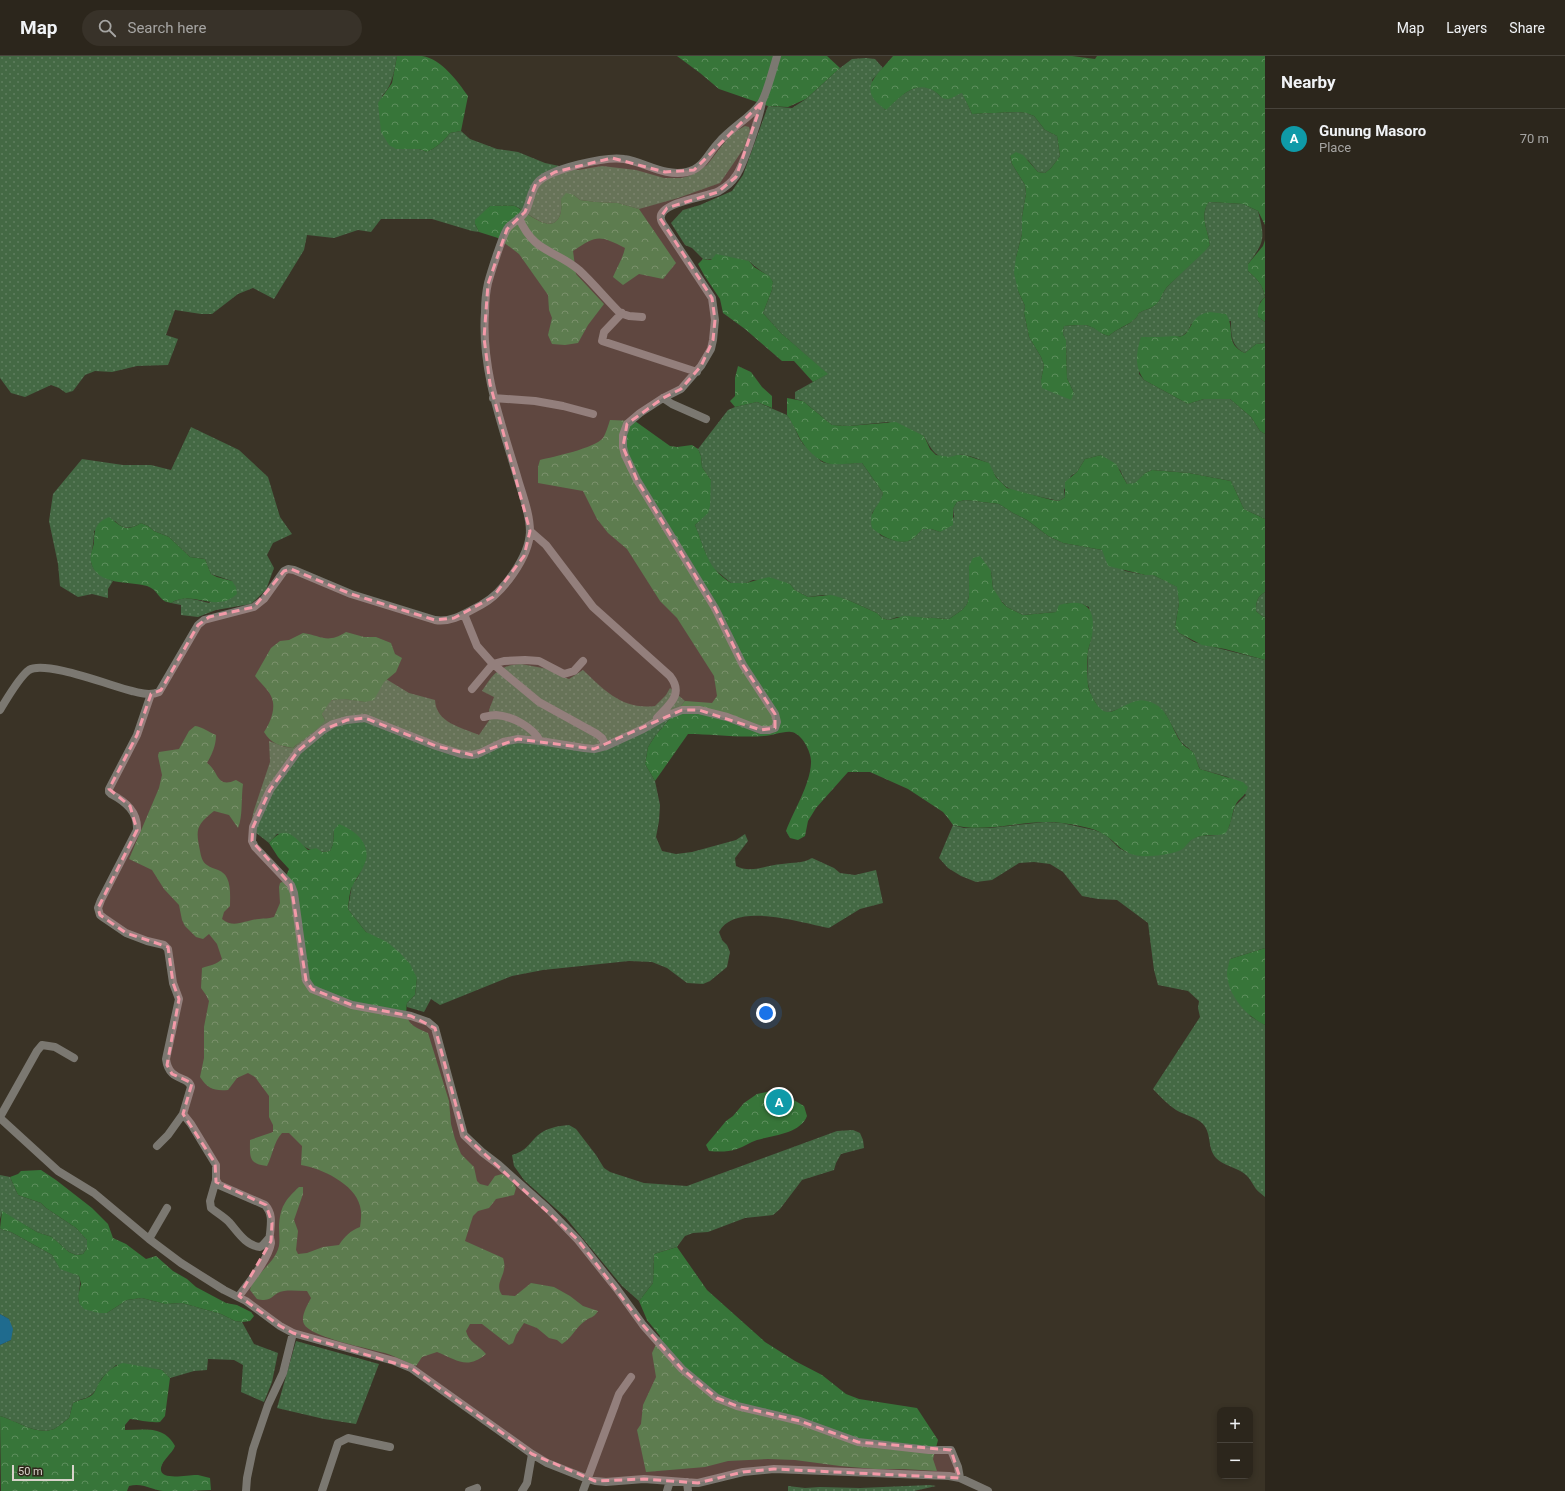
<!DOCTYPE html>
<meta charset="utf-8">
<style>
:root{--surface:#2c261c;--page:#383229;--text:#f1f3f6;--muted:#a6a5a3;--line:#48433b;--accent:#f39aa8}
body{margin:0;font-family:Roboto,sans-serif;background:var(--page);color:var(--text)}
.controls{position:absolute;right:12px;bottom:12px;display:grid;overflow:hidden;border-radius:8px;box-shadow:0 2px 6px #0003}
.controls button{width:36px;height:36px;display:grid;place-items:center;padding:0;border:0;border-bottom:1px solid var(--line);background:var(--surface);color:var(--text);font:20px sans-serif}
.scale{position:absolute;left:12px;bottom:10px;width:62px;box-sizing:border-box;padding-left:4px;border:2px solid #d8d3cb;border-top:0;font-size:11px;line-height:14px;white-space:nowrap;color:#d8d3cb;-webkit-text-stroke:3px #30291c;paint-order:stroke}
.you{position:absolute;left:766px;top:957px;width:14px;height:14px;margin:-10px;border:3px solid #fff;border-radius:50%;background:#1a73e8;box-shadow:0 0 0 6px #1a73e833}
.badge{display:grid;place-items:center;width:26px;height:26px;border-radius:50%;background:var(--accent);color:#fff;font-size:13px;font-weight:700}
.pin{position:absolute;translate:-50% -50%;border:2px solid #fff;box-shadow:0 1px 4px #0006}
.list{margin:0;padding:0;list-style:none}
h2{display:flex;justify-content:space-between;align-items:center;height:52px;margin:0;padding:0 16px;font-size:17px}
h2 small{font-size:13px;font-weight:400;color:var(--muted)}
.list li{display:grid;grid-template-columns:26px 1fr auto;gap:12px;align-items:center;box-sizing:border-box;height:60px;padding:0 16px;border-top:1px solid var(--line)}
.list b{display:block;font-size:15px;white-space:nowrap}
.list p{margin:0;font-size:13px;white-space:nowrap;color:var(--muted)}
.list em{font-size:13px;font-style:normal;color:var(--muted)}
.icon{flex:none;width:22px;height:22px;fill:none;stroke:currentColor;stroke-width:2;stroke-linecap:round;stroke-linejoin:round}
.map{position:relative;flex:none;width:1265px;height:1435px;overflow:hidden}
header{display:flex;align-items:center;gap:24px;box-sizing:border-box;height:56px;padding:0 20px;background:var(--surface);border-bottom:1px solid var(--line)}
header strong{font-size:19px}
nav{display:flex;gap:22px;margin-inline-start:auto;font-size:14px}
.search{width:280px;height:36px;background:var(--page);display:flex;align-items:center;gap:10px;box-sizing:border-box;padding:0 14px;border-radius:22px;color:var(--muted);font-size:15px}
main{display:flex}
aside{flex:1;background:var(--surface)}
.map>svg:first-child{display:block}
.grass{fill:url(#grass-dots)}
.forest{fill:url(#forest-crowns)}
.water{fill:#1f6b8e}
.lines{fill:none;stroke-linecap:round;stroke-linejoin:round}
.street{stroke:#7b7871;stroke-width:8}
.marked{fill:#f39aa8;fill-opacity:0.2;stroke:#f39aa8;stroke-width:3;stroke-dasharray:8 5;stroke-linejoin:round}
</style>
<header>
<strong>Map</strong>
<div class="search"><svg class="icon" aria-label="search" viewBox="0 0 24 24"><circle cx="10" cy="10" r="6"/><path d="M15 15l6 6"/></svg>Search here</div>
<nav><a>Map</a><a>Layers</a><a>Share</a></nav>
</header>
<main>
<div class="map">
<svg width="1265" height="1435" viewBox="0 0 1265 1435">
<defs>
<pattern id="grass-dots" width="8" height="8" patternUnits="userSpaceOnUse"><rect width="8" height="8" fill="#446944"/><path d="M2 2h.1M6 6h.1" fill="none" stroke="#5e7e5e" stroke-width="1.8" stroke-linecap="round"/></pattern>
<pattern id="forest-crowns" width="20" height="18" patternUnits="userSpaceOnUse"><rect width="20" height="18" fill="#377539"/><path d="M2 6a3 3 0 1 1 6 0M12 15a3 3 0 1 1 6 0" fill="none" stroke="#5d8e5d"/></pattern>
</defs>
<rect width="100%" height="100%" fill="#3a3326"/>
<path class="grass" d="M0,0H397C394,15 393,29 382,40L411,92L419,93L427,96C436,92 444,85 450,77L461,75L470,83L497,93L518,96L545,107L578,114L602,110L636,114L664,122H681L689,120L707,109L731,78L745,70L749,71L750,75L744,92L720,127L678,142L639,153L618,147L596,146L580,144L574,139L561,143C561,148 562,154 560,159C552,181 527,155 515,150C512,149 495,150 490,150L475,168L479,176L472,175L432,163H381L371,176L358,174L334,182L307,179L304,194L274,243L253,232L238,238L212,258H201L175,254L166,279L178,283L168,309L137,310L112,316L95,315L85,319L73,335L66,337L59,332L51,329L25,341L11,337L0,322Z
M866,2L875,3L883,12L872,24L885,54C902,39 921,18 941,41L962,36L972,58L1018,56L1026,57L1034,60L1045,74L1057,80L1060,100L1051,112L1045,117L1038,116L1028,104L1010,100L1012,108L1025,129L1026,137L1022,161V178L1016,201L1018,235L1025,250L1024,257L1029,281L1041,301L1044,309L1041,324L1074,337L1067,322L1066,285L1063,278L1064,270C1071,270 1082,268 1089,270C1098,272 1099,278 1109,280C1118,271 1134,269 1139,257C1144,254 1150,253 1154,250C1161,246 1162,237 1167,231L1210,189C1208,174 1199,159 1209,146L1243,148L1258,155C1265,182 1265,186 1248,208V215C1257,223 1263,229 1265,241L1260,246L1258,261L1265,266V287L1256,288L1245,297C1231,290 1231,279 1231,265L1191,268L1188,275L1182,280L1167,282L1141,281L1139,318L1144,324L1188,348L1204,343H1230L1251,361L1260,375L1265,378V463L1244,453L1231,425L1189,417L1152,414L1145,417L1135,428H1127L1120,414L1101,399L1085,403L1077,416L1071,420L1064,434L1065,441L1059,445L1014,435C1001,430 994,418 988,407C981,404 972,400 964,399C959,398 956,400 952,401C936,405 930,391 924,380L888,366L848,370L832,369L803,345L795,343V336L827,318L781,277L763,257L772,234L773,226C767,217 756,213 749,205L703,203L692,192L685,189L671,167L683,154L700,149L732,135L743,119L768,50L792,52L806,43L840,12L852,3Z
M757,346L787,359L792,366L799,382L803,388L822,406L830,408L862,407L883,437L881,445L872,457L880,479C888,483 901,488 911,484C915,482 919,476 923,473H931L940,476L954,461L953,453L957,446L965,444L999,448L1013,457L1027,464L1048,480L1063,487L1102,494L1125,515L1145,519H1153L1178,531L1179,547L1175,571L1179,577L1194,586L1265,604V892L1230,903L1250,960L1265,969V1141C1262,1138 1258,1136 1256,1133C1252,1127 1249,1120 1242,1116C1234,1111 1223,1109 1216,1102C1207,1092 1212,1078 1203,1068C1196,1061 1184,1059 1176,1054C1167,1048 1160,1040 1153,1033L1200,961L1198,952L1199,945L1188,935L1158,929L1154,914L1148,867L1117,844L1098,843L1082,840L1063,816L1050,808L1034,806L1019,807L992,824L976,826L961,820L948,812L939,802L953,769L964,772H989L1045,766L1062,767L1094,774L1102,777L1108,781L1119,792L1126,796L1142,800L1174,796L1181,793L1193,782L1201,780L1217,779L1229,771L1235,750L1246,739L1228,721L1200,713L1193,696L1181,686L1165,657L1122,652L1107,657L1100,654L1091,639L1087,624L1088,595L1092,579L1089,551L1082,548L1067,547L1056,556L1023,559L1007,551L997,540L993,532L991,515L969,510V540L967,548L962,554L949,563L919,561H897L889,564L882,562L877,557L846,543L823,539L808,541L795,534L790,528L753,524L746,527H731L713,512L708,504L695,469L701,463L711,424L702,411L701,400L698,393L728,354L735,351Z
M191,371L239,394L268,421L280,461L292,478L273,487L267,499L274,512L266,534L251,548L216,554L198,561L181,559V549L171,547C183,539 195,543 209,547L232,525L211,518L205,503L190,501L169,481L154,475L148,470L141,467C131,473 123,474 115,465L94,475C94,504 80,510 113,525L108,533V542L92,538L78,541L60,530L58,508L49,465L53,438L82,403L123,409H151L171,414Z
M1265,536V561L1262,560L1256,555C1256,546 1257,541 1265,536Z
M521,608L548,613L560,620L569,623L583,614C605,635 623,654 655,650L666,639L670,632L685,645L655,680L648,691L645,708L655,725L660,749L659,765L656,781L662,795L676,798L692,796L736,784L745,778L748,785L735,802L736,810C751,818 766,809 782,808C794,806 801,808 812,802L834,812L840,817L855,819L876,814L883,847L860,853L829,872C802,867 735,845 719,876L722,884L727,889L730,896L727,911L710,925L703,928L687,927L667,912L652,906L629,905L543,914L512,920L440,949L431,943L424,956L407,951V947L415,939L417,922L366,876L348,853L352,829L357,823L365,806L366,798L365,790L334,774L333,788L330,795C310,798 304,791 291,779L277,778L269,787L250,772L254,754L270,706L269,685L285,691L293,692L325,664L322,658C324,654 326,649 329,646C336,640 356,645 365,646L386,623L409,637L435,644C436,667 461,671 479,679L490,663L489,654L494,641L482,635C493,618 499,609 521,608Z
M569,1069L576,1073L596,1099L604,1112L610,1116L644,1127L687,1130L837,1075L853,1074L860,1077L863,1084L864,1092L841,1098L836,1107L834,1114L802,1124L780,1153L773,1159L745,1162L708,1176L693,1177L685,1180L677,1191L654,1198L653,1227L639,1245L622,1230L566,1162L524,1124L514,1110L512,1099C526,1095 527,1090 537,1080C546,1072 557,1070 569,1069Z
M0,1119L10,1121L18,1139L41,1147L46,1152L76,1172L87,1184V1192L83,1198L76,1199L69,1196L52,1181L37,1176L2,1156L0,1163Z
M0,1172L3,1174L11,1176L52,1199L60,1212L79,1220C82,1230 77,1238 79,1247L107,1257L127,1244L142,1242L165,1248L182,1247L221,1258L235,1265L242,1266L254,1288L278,1297L272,1326L264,1346L241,1336L243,1309L234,1304L208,1303L207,1314L194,1315L170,1322L162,1314L116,1309C111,1314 103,1319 100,1325C97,1331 96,1335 91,1339C86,1343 79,1343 73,1347L69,1362C64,1366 59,1370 54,1373C37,1380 15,1364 0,1360V1289L11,1284L9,1263L0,1258Z
M296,1285L379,1308L356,1368L324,1363L277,1352Z
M930,1429L936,1430L914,1435H788V1430L805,1432L820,1431L860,1432Z"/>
<path class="forest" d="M397,0C405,0 414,0 422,0C442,3 458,26 468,40L461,75L450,77C444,85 436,92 427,96L419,93H396L389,89L381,76L378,47L392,27Z
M677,0H827L840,12L806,43L788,51L768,50L719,33L700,17Z
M893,0H1072L1095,3L1097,0H1265V169L1258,155L1243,148L1209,146C1199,159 1208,174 1210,189L1205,195L1167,231C1162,237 1161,246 1154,250C1150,253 1144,254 1139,257C1134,269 1119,270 1109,280C1099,278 1098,273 1089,270C1082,268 1071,270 1064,270L1063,278L1066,284L1067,322L1074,337L1071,344L1042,332L1041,324L1044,309L1041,301L1029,281L1024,257L1025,250L1018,235L1014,217L1016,201L1022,178V161L1026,137L1025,129L1012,108L1010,100L1016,96L1023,99L1038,116L1045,117L1051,112L1060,100L1057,80L1045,74L1034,60L1026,57L1018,56L972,58L962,37C958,38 952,43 947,43C941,43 939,38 934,35C915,23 899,42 886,54C855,33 877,20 893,0Z
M566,137L574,139L580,144L596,146L618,147L639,153L676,207L663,223L639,218L623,229L613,221C617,211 623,202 625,192C599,179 597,179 573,195L576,218L604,248L588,269L578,287L565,289L552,288L548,279L552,262L549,254L548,239L519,198L498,182L479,176L475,168V164L490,150C495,150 512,149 515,150C526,155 552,181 560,159C562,154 561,148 561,143Z
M1265,184V266L1258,261C1257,252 1259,247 1265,241C1263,229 1257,223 1248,215V208L1263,190Z
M716,198L749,205L754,211L769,220L773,226L772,234L763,257L781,277L828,318L813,326L794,305H782L745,273L723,257L720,243L704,219L698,208L703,203L711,204Z
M1210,256L1226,258C1236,273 1224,288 1245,297L1256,288L1265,287V378L1260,375L1251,361L1230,343H1204L1188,348L1144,324C1134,310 1136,297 1141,281C1153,281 1164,281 1176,280C1178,280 1180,281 1182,280C1193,275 1189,259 1210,256Z
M738,310L751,316L762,331L772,340V352L757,346L735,351L730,345L735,340V322Z
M787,342L803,345L832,369L848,370L896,366L924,380L930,393L936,399L950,401L957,399H965L989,407L996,421L1007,432L1052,444L1059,445L1065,441V426L1077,416L1085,403L1101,399L1116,408L1127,428L1135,427L1145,417L1152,414L1189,417L1231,425L1244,453L1265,463V536C1257,541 1256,546 1256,555L1262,560L1265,561V604L1225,593L1202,589L1179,577L1175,571L1179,547L1177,531L1153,519H1145L1108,510L1102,494L1063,487L1048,480L1027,464L1013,457L999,448L965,444L957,446L953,453V469L940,476L931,473H923C919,476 915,482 911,484C898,490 881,480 872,472C868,453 879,453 883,437L862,407C852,407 841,409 831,408C819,407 804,391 799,381C795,373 792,366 787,359Z
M610,364L635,365L670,390L677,391L692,389L698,393L701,400L702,411L711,424L710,450L708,457L695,469C706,495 706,511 731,527H746L769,521L790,528L795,534L808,541L831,539L846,543L877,557L882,562L889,564L904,560L949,563L962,554L967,548L969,540V510L973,502L980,500L991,515L993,532L1002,546L1007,551L1023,559L1056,556L1059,549C1087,542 1096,552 1092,580C1091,585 1089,590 1088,595C1087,609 1085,627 1092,640C1106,669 1115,651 1136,645C1141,643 1149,645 1153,647C1169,654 1172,674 1181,686C1184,691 1189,692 1193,696C1196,700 1197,708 1200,713L1243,726L1248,731C1245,742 1239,741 1235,750C1231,760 1232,768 1225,778C1215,780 1203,778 1195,782C1189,784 1186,791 1181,794C1173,798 1151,801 1142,800C1121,799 1118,786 1103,778C1092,771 1075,769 1062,767C1026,762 989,778 953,769L948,762L943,756L908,733L870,716H848L816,752L808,765L805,780L798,784L790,782L786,775C794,754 810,729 811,707C812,697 802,677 791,676C783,675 772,680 764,680C739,682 712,678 688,678L655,725L645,708L648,691L655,680L685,645L712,647L717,640L714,620L677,562L660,545L627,493L608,477L597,463L583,435L538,427V411L540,404C553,401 595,392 603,382C606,377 608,370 610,364Z
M109,461C121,470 125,477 141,467L148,470L154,475L169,481L190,501L205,503L211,518L217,521L232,525L236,531L237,538C215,558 193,533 171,547C169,546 165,546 163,544C156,538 157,534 147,530C130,525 96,530 91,506C89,498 94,492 94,485C94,472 97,466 109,461Z
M346,576L364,581H376L391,587L395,598L402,602L396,616L384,626L374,644L365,646L344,643L332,644L329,647L322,658L325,664C323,670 299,686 293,692C280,690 271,688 264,676C270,667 277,652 271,640C268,633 260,627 255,620L271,592L280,585L289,584L303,577C322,580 327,588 346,576Z
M195,670C203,671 208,676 216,679C216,690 212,698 207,707C219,715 216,733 236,724L243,728C241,741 243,761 238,772L229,759L214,755C195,770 196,774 200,795C201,800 202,806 207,809C214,814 223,813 227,822C231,830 230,842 230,850L224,856L222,863C234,873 245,864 259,863C265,862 268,863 274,861L280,847L279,831L280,827L284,825L289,813L278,801L269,787C286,767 293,780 308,794L316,792L322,796L330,795L333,788L334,774L339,768C354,774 370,786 366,804C363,814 357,821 353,829C349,835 349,846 348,853L366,876L387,886L399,896L410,908L417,922L415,939L407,947C404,967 412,970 428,977L449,1045L451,1068L455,1083L461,1098L474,1111L477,1125L480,1128L488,1130L495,1120L502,1118L512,1125L516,1132L514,1139L496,1143L489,1152L478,1155L473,1160L465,1185L503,1202C504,1205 505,1210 504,1213C503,1222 495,1229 502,1239L515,1240L531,1227L554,1231L570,1240L583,1250L598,1255C593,1263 591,1260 585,1265C576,1271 572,1282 562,1288L557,1284L549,1282L537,1272L524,1267L516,1279L513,1287L509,1289L482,1268H470L466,1275C469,1287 478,1288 486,1298C467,1314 457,1304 437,1296L422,1301L416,1310C406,1306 395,1300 385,1297C370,1293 310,1281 304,1268C300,1261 308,1248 311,1242L307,1235C299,1235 291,1234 284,1235C271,1237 274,1247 257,1243L250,1234C253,1219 275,1208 279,1190C280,1184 279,1177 279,1171C280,1151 285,1144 299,1131H303V1138L294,1164L298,1175L296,1194L298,1198L307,1197L323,1191L339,1189C345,1180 350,1175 360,1171C361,1164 362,1157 360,1150C355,1128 321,1112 301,1109L302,1090L289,1077H282C273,1087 273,1099 267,1110C248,1108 250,1100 250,1084L273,1076V1069L269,1061V1040L255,1021L248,1017L237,1022L228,1034C214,1035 208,1033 200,1021L204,1002V971L209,945L206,939L201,932L202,912C210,909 216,909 222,903L217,888L209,878L203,883L196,881L185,870L182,864L179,849L164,833L152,814L129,803L159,732L162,719L158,700L159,696L179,693L189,675Z
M1265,892V969C1246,960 1228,939 1227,918C1227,913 1229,907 1230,903Z
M771,1035L780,1036L804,1050L807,1060C800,1078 773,1079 757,1084C750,1086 744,1091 737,1093C728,1096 719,1096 709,1095L706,1089L726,1065L733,1060L744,1047L757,1038Z
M41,1114L56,1124L92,1152L108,1168L113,1182L126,1188L146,1203L156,1200L173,1215L187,1223L196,1231L226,1247L237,1249L251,1256L254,1260L250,1265L242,1266L235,1265L221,1258L182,1247L165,1248L142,1242L127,1244L107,1257H99L84,1253L79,1247L78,1240L81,1228L79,1220L60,1213L52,1199L11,1176L3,1174L0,1172L2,1155L37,1176L52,1181L69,1196L76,1199L83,1198L87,1192V1184L76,1172L46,1152L41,1147L18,1139L10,1121L18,1118L21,1115Z
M677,1191L707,1234L765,1286L795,1305L822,1319L846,1338L859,1343L917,1352L938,1384L933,1403L937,1415L904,1413H875L840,1410L795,1404L768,1403L728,1405L705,1411L646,1416L637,1374L641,1368L643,1349L656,1321L652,1297L660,1280L647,1264L639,1245L653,1227L654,1198Z
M123,1307L162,1314L170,1322L165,1360L160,1366C150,1367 140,1364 130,1363L125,1369V1374C144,1374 164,1369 175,1390C172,1398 162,1404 161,1412C159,1426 190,1418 198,1419C202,1420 206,1421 210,1422L211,1434C196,1435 179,1435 163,1435C152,1434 142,1426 129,1430L127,1435H1L0,1360C15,1364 37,1380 54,1373C59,1370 64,1366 69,1362L73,1347C80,1343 88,1343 93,1338C97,1333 97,1328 101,1324C106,1316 115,1309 123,1307Z"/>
<path class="water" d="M0,1258L9,1263L13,1273L11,1284L0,1289Z"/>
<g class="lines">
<path class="street" d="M762,46C760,59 743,112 735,121C732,126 724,132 719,135C709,141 657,146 661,163C661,166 664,169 665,171L712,242L715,264L713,284L711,293L701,310L681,333L663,342L640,357L627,368L623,379V391L625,399L637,424L715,552L743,609L775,658L777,666L775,672L769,674H761L727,661L699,654H682L666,660L643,673L606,690L594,693L584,692L540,685L518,683L503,686L480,697L472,699L461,698L436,690L365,662L347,664L333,668L323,674L298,695L270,734L253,771L252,785L255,791L291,829L294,837L306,924L312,933L352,949L411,960L428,966L435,972L464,1079L482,1096L499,1109L547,1152L578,1184L617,1233L643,1269L682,1313L717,1342L737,1350L800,1365L858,1386L929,1394H951L958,1411L960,1422
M519,162C534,197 554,193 579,214C593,227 606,243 620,257L629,260L642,261
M622,257L604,276L602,285L697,316
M493,342L535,345L563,350L593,358
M663,342L672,348L706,363
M530,475L546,489L593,551L670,620C684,638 670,648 657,662
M464,558L477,590L493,608L539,646L597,678L602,682L606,690
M472,633L493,608L504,605L525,604L539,605L564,618L574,615L583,605
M151,638L137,679L109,733V736L111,738C126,746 138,756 137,774L101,844L98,852L100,859L104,862L126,877L147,885L164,889L168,893L173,927L179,943L166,1003C169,1027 189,1019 191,1031L183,1058L168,1079L157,1090
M0,654C6,644 20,620 29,614C45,604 111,630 132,635C140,637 150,640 159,636L198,569L204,564L254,551L264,543L284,515L288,513L294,514L351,538L435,564C452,567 467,556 481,549C503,537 529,501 530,476C530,457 522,438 517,420C501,366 481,313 485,256C485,246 486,236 488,227C491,216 502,181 507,173C512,166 521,163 525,156C531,146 530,134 538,126C550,113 606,100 624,103C645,106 664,121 687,116C704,112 708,97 719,86C731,72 751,61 761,47C766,40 774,10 777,0
M484,661C488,660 492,659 496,659C512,660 533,671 540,685
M183,1058L191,1068L216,1109V1124L210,1145L211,1152C217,1157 224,1161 229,1166C238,1176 245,1189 260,1191L263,1189L270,1181
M0,1061L37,995L42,989L55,991L74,1002
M0,1062L58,1115L94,1137L149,1183L181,1207L224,1234L246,1245L280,1270L293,1277L394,1305L411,1312L532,1398L547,1407L585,1422L595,1425L606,1426L644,1423L698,1427L743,1416L774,1413L949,1420L960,1422L988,1435
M216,1124L219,1129L265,1149C273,1158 271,1167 270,1178C269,1181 271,1184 271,1187C268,1204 249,1226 239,1240
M149,1183L167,1152
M687,1426L688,1435
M246,1435L247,1422L253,1393L268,1349L283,1317L293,1277
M322,1435L338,1387L348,1382L390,1391
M469,1435L477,1432
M522,1435L527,1427L532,1398
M583,1435L615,1349L619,1338L631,1321
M667,1435L670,1425"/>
</g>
<path class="marked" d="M762,46L736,121L718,136L667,152L660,162L712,242L715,264L713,284L701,310L681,333L663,342L627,368L623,391L637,424L715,552L743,609L775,658V672L761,674L699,654H682L594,693L518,683L472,699L436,690L365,662L347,664L323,674L298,695L270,734L253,771L252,785L291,829L306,924L312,933L352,949L411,960L435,972L464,1079L578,1184L643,1269L682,1313L717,1342L737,1350L800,1365L858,1386L951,1394L960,1422L774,1413L743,1416L698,1427L644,1423L595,1425L532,1398L411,1312L293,1277L280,1270L239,1240L271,1185L272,1167L266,1149L216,1126L215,1107L183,1058L192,1027L172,1018L167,1009L179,943L173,927L168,891L126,877L100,859L98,852L137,774L130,750L109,733L137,679L151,638L161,634L198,569L209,561L254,551L284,515L291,513L351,538L435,564L454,562L493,541L524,500L530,475L490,328L484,282L488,228L507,173L525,156L536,127L555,116L612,102L665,116L694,114Z"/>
</svg>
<div class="controls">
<button>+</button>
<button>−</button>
</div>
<div class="scale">50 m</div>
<div class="you"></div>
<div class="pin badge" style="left:779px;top:1046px;background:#0f9aa8">A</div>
</div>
<aside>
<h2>Nearby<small></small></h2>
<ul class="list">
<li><span class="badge" style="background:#0f9aa8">A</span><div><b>Gunung Masoro</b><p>Place</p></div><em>70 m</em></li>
</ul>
</aside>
</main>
